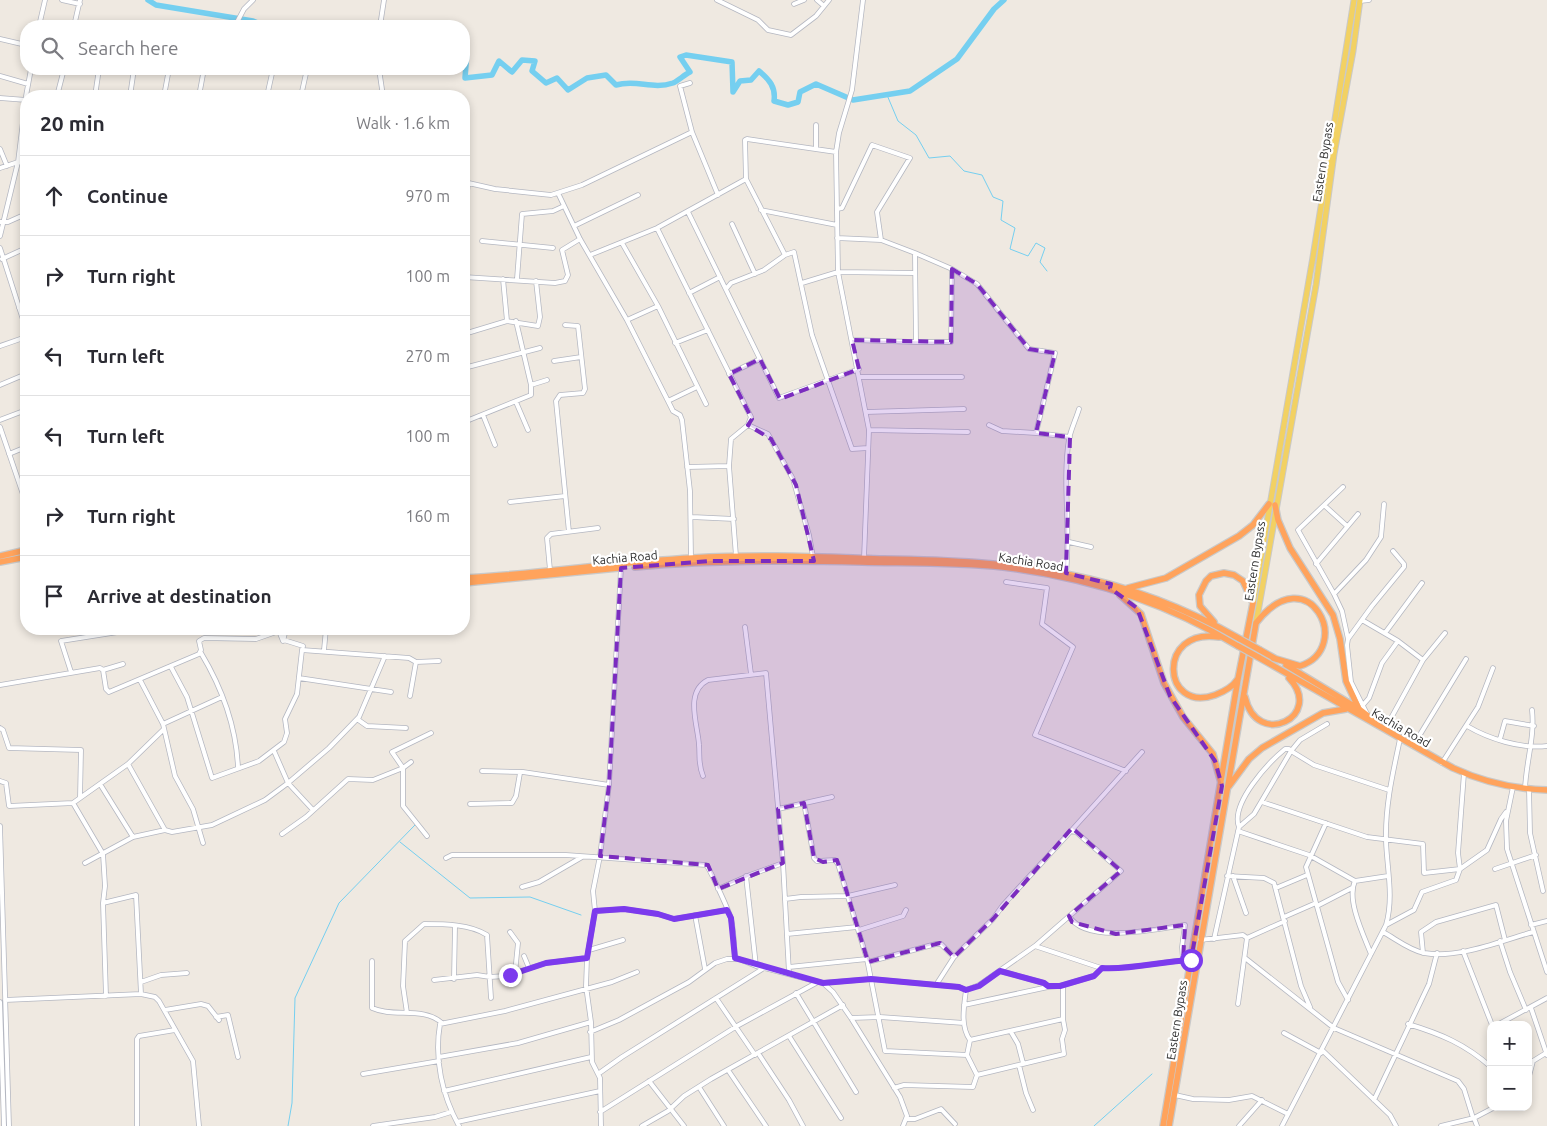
<!DOCTYPE html>
<meta charset="utf-8">
<style>
:root{--surface:#fff;--page:#f7f7f7;--text:#2b2b33;--muted:#7c7c81;--line:#e1e1e2}
body{margin:0;font-family:Ubuntu,sans-serif;background:var(--page);color:var(--text)}
.controls{position:absolute;right:15px;bottom:15px;display:grid;overflow:hidden;border-radius:10px;box-shadow:0 2px 8px #0003}
.controls button{width:45px;height:45px;display:grid;place-items:center;padding:0;border:0;border-bottom:1px solid var(--line);background:var(--surface);color:var(--text);font:25px sans-serif}
.stop{position:absolute;width:15px;height:15px;margin:-11px;border:4px solid #7c3aed;border-radius:50%;background:#fff}
.stop.end{background:#7c3aed;border-color:#fff;box-shadow:0 1px 5px #0008}
.list{margin:0;padding:0;list-style:none}
h2{display:flex;justify-content:space-between;align-items:center;height:65px;margin:0;padding:0 20px;font-size:21px}
h2 small{font-size:16px;font-weight:400;color:var(--muted)}
.list li{display:grid;grid-template-columns:32px 1fr auto;gap:15px;align-items:center;box-sizing:border-box;height:80px;padding:0 20px;border-top:1px solid var(--line)}
.list b{display:block;font-size:19px;white-space:nowrap}
.list em{font-size:16px;font-style:normal;color:var(--muted)}
.icon{flex:none;width:28px;height:28px;fill:none;stroke:currentColor;stroke-width:2;stroke-linecap:round;stroke-linejoin:round}
.map{position:relative;flex:none;width:1547px;height:1126px;overflow:hidden}
.search{position:absolute;background:var(--surface);box-shadow:0 2px 8px #0003;left:20px;top:20px;width:450px;height:55px;display:flex;align-items:center;gap:12px;box-sizing:border-box;padding:0 18px;border-radius:20px;color:var(--muted);font-size:19px}
.panel{position:absolute;background:var(--surface);box-shadow:0 2px 8px #0003;left:20px;top:90px;width:450px;height:545px;border-radius:20px}
.map>svg:first-child{display:block}
.lines{fill:none;stroke-linecap:round;stroke-linejoin:round}
.stream{stroke:#75cff0;stroke-width:1}
.river{stroke:#75cff0;stroke-width:5.5}
.minor-casing{stroke:#b4b7c1;stroke-width:5.5}
.major-casing{stroke:#c9c9c9;stroke-width:7}
.highway-casing{stroke:#c9c9c9;stroke-width:8}
.minor{stroke:#fff;stroke-width:4}
.major{stroke:#f2d163;stroke-width:5}
.highway{stroke:#ffa35c;stroke-width:5.5}
.highway-bridge-casing{stroke:#c9c9c9;stroke-width:8;stroke-linecap:butt}
.highway-bridge{stroke:#ffa35c;stroke-width:5.5}
.route{stroke:#7c3aed;stroke-width:6}
.marked{fill:#7b2cbf;fill-opacity:0.2;stroke:#7b2cbf;stroke-width:4;stroke-dasharray:10 6;stroke-linejoin:round}
.labels{text-anchor:middle;stroke-width:4.5;stroke-linejoin:round;paint-order:stroke}
.street-label{font-size:12px;fill:#2e2e2e;stroke:#fff}
</style>
<div class="map">
<svg width="1547" height="1126" viewBox="0 0 1547 1126">
<rect width="100%" height="100%" fill="#efe9e1"/>
<g class="lines">
<path class="stream" d="M887,95L898,121L916,135L929,158L950,156L964,171L982,175L993,197L1003,201L1001,220L1015,228L1010,249L1028,256L1036,243L1045,248L1040,262L1047,271
M400,842L470,898L530,897L581,915
M288,1126L292,1103L295,998L339,903L415,825
M1094,1126L1152,1074"/>
<path class="river" d="M148,0L156,5L253,21L265,26
M464,52H467L465,78L492,75L499,61L512,72L522,60L535,61L532,71L546,83L557,78L568,90L587,78L606,75L616,85C637,79 652,90 673,83C678,81 684,75 690,72L680,57L686,55L732,62L733,92L740,81L751,80L759,71C769,79 776,87 774,101L788,105L798,102L800,92L816,84L853,100L910,91L957,59L994,9L1004,0"/>
<defs>
<path id="minor" d="M62,0L80,4
M717,0L758,20L768,30L791,35L816,16L829,0
M817,0L824,6
M863,0L852,90L839,133L836,152L838,272L869,430L864,558
M1360,1L1369,0
M794,4L804,0
M39,26L45,0
M74,26L80,0
M109,26V25
M235,26L244,9L253,0
M380,26L384,0
M0,39L26,45
M379,69L383,96
M0,76L28,84
M690,83L680,86L692,132
M26,96L31,69
M57,96L64,69
M95,96L99,69
M130,96L134,69
M164,96L169,69
M199,96L204,69
M267,96L273,69
M301,96L307,69
M0,98L26,100
M0,149L7,166
M816,149V125
M836,152L747,139L745,140L746,179L785,255L794,252L812,335L852,449L868,448
M0,168L18,162L26,163
M464,182L495,189L551,195L582,185L692,132L718,195
M558,193L580,239L627,320L668,401L697,387
M837,209L842,208L872,145L910,158L877,212L881,240L915,253L916,342H951L952,269L977,284L1029,349L1055,353L1036,433L1070,437
M761,210L837,225
M688,212L779,398L859,369
M0,222H8L26,214
M464,223L468,183
M732,224L755,274
M574,226L638,195
M657,228L751,417L748,425L731,439L729,466L736,556
M0,236L18,162L26,97
M837,238L881,240
M482,241L553,248
M622,243L658,306L706,404
M0,248L26,329
M915,253L952,269
M590,255L657,228L746,179
M2,259L26,248
M464,277L555,283L565,281L568,275L562,250L580,239
M503,279L507,321
M517,279L522,214L553,211L564,206
M802,283L838,272L915,273
M726,289L731,283L764,270L785,255
M689,293L720,277
M19,308L26,305
M627,320L658,306
M565,325L578,326L585,389L583,393L560,395L556,401L569,532
M464,334L507,321L538,326L540,317L536,281
M852,340L916,342
M675,343L708,330
M0,346L26,337
M554,361L581,357
M464,368L540,348
M729,374L760,359
M860,377H962
M0,385L26,374
M531,385L547,380
M464,397L468,421
M668,401L673,411L680,415L682,420L690,491L691,558
M516,402L528,430
M866,412L964,409
M483,415L495,445
M0,420L26,410
M464,422L531,395V385L516,321
M748,425L768,434L793,479L809,535L813,557
M989,425L1002,431L1036,433
M0,427L26,503
M869,430L968,432
M9,454L26,447
M687,467L729,466
M1343,487L1298,530L1334,594L1342,611L1348,639
M510,502L565,496
M1325,506L1347,526
M692,517L734,519
M1069,542L1091,547
M1316,564L1358,514
M550,570L547,538L551,534L598,528
M1066,573C1071,528 1062,483 1069,439C1071,429 1076,419 1079,409
M1006,582L1047,588L1042,624L1073,647L1035,735L1126,771
M1334,594L1366,560L1381,537L1384,504
M1362,620L1398,641L1423,660
M745,627L751,674
M1385,633L1422,583
M284,640L303,646L302,650L409,658L416,662L439,661
M324,650L326,629
M201,653C222,688 236,725 238,767
M171,667L187,697L212,778L259,761L284,742L287,733L285,719L297,694L302,650
M103,670L123,664
M71,672L61,641L118,632
M299,678L391,692
M140,680L163,724L175,776L193,809L203,843
M0,685L100,668L103,670L106,689L109,692L199,654L201,650L199,641L204,638L256,639L279,631L283,641L286,629
M410,696L416,662
M1363,705L1369,698L1382,663L1398,641
M1367,714L1351,682L1347,645L1348,639L1372,606L1404,567V564L1393,551
M357,719L367,726L406,728
M163,724L222,697
M1327,724L1300,740L1291,751L1314,765L1389,790
M1467,726C1489,739 1521,749 1547,746
M0,728L3,730L9,748L81,750L80,798
M1385,729L1423,660L1445,633
M1500,739L1505,721L1534,726
M1413,746L1466,659
M274,751L288,783L313,810
M411,762L403,768V806L427,836
M1442,763L1478,707L1493,668
M128,764L165,830L172,832L212,825L265,800L288,783L329,748L359,717L385,656
M482,771L523,772L609,785
M703,776C698,764 700,757 699,745C698,725 684,692 708,680L766,673L783,863L789,973
M0,781L6,783L9,806L73,803L128,764L164,729
M100,784L133,837
M1513,787L1506,821L1507,849L1547,972
M1525,789C1526,762 1535,737 1532,710
M1529,789L1530,833L1543,891
M1262,802L1367,837L1423,844L1424,873L1460,869L1458,853L1464,773
M73,803L103,854L105,886L103,903L106,996
M804,803L814,858L817,861L835,860L838,864L867,959L885,1051L967,1055
M470,804L512,803L516,796L520,773
M778,809L832,797
M1326,823L1306,867L1338,982L1348,1000
M0,826L9,1126
M1071,831L1142,752
M1238,831L1309,855L1355,881L1388,876
M282,834L306,817L348,779L373,780L403,768L392,752L431,733
M446,858L452,855H566L706,865C709,867 730,913 731,919C734,931 734,945 735,958
M85,863L133,837L165,830
M1495,869L1536,855
M746,876L756,966
M1227,876L1264,878L1274,883L1301,986L1310,1007
M1233,876L1246,913
M1355,881C1346,900 1364,936 1371,954
M522,887L539,882L582,857
M1276,888L1307,875
M718,889L750,875L783,863
M785,899L801,897L848,896L895,885
M103,903L136,895L141,994
M1317,906L1352,888
M595,911L624,909L658,914L674,919L727,910
M695,915L705,969
M1069,916C1086,945 1157,929 1185,925L1182,947L1183,960
M1284,917L1316,903
M1386,925L1414,910L1422,892L1456,880L1460,869L1487,850L1501,819L1506,812
M1531,925L1547,921
M859,930L903,916L906,910
M510,932L518,943L515,973
M1383,932C1396,939 1409,950 1424,953C1459,959 1500,941 1533,932
M787,934L857,927
M1247,938L1285,921
M1214,939L1239,827C1230,804 1268,763 1285,749H1289L1291,751L1254,814L1239,827
M1200,940L1243,935L1247,938L1238,1004
M1500,941L1510,972L1526,1010
M1035,946L1101,968
M589,950L623,940
M1463,951L1492,1025
M1423,953L1421,932L1436,922L1496,905L1505,940
M524,956L529,968
M1245,958L1334,1028L1458,1081L1464,1089L1473,1118
M372,961V1008C394,1018 423,1006 442,1023
M868,962L936,944H941L954,957
M789,967L867,959
M1000,971L1044,983L1048,987L1060,986L1094,976L1102,968C1132,970 1161,961 1191,960
M454,979L455,926
M434,980L477,975L490,977L505,976L546,963L587,958
M141,982L161,975L187,973
M823,983L833,992L851,1018L900,1097L907,1116L903,1126
M796,993L856,1092
M716,998L755,1055
M5,1000L141,994L155,997L159,1001L193,1061L199,1126
M0,1002L4,1126
M964,1005L1048,987
M1531,1008L1547,1055
M165,1010L201,1004L208,1006L219,1020
M407,1013L403,986L405,941L424,924C444,924 470,924 487,935L491,998
M216,1017L228,1015L238,1057
M851,1018L880,1017L964,1023
M1408,1024C1441,1034 1465,1044 1491,1067
M1497,1025L1547,998
M590,1032L619,1020L689,982L715,963L727,959H739L756,966L823,983L871,979L959,987L966,990L979,985L1035,946L1121,871L1076,832L1071,831L1003,905L993,919L954,957L936,985
M1011,1032L1018,1044L1023,1063
M1284,1033L1321,1053
M789,1036L841,1118
M970,1040L1063,1019V985
M1322,1050L1390,1115L1396,1126
M758,1053L789,1100L803,1126
M439,1057L518,1043L591,1022
M1019,1065L1026,1093L1033,1110
M728,1070L766,1126
M363,1074L439,1061
M598,1074L622,1057L764,968
M977,1075L1064,1054L1062,1039L1065,1030L1063,1019
M1528,1080L1533,1061L1546,1053
M649,1081L684,1126
M699,1087L724,1126
M894,1088L904,1085L973,1087L977,1075L967,1055L970,1040C960,1026 964,1006 966,990
M444,1091L591,1057
M1175,1095L1193,1099L1229,1100L1252,1096L1288,1114
M1374,1100L1429,984L1437,953
M600,1112L737,1026L816,983
M1474,1118L1477,1126
M907,1119H915L941,1109L955,1124
M457,1122L600,1091
M137,1126V1039L139,1036L175,1030
M373,1126L435,1117L451,1112
M459,1126C442,1095 434,1059 440,1024L505,1011L612,982L637,972
M601,1126L600,1078L592,1062L591,1022L586,986L587,958L595,911L593,891L600,856L609,785L621,568
M642,1126L668,1111L684,1096L711,1079L843,1005
M1239,1126L1262,1100
M1282,1126L1386,925C1394,897 1387,869 1386,841C1385,806 1393,772 1400,739
M1441,1126L1474,1118L1495,1107"/>
<path id="major" d="M1253,603L1313,257L1354,0
M1256,623L1316,285L1334,154L1353,51L1360,0"/>
<path id="highway" d="M1275,505L1278,520L1290,548L1333,615L1340,639L1346,681L1359,709
M0,556L26,550
M0,562L26,557
M635,567C711,560 786,560 862,562C909,563 956,562 1003,567C1086,577 1166,602 1238,646
M464,578C540,574 617,562 693,558C757,554 820,557 884,559C1016,561 1122,571 1240,639
M464,583L618,568
M1128,588L1166,578L1239,536L1253,525L1269,504
M1120,595L1141,614L1164,683L1183,717L1213,754L1221,783
M1219,637C1156,627 1162,714 1215,695C1223,692 1232,688 1237,680
M1260,650L1276,659
M1258,657L1453,768C1483,782 1514,789 1547,790
M1286,665L1359,709L1377,723
M1245,697C1257,750 1325,716 1289,678
M1229,786L1249,759L1262,748L1323,713L1346,709
M1163,1126L1238,679L1253,603L1243,581L1234,575L1224,573L1211,576L1206,581L1199,595L1200,606L1214,622
M1169,1126L1256,623C1309,555 1355,648 1300,666L1273,658"/>
</defs>
<use href="#minor" class="minor-casing"/>
<use href="#major" class="major-casing"/>
<use href="#highway" class="highway-casing"/>
<use href="#minor" class="minor"/>
<use href="#major" class="major"/>
<use href="#highway" class="highway"/>
<defs>
<path id="highway-bridge" d="M1240,639L1260,650
M1238,646L1258,657"/>
</defs>
<use href="#highway-bridge" class="highway-bridge-casing"/>
<use href="#highway-bridge" class="highway-bridge"/>
</g>
<g class="lines">
<path class="route" d="M510,975L546,963L587,958L595,911L624,909L658,914L674,919L727,910L731,918L735,958L823,983L871,979L959,987L966,990L979,986L1000,971L1044,983L1048,986H1060L1094,976L1102,968C1132,970 1162,961 1191,960"/>
</g>
<path class="marked" d="M952,269L977,284L1029,349L1055,353L1036,433L1070,437L1066,573L1111,584L1110,588L1137,608L1170,696L1215,761L1222,786L1191,960H1183L1185,925L1116,934L1072,922L1069,916L1121,871L1072,828L993,919L954,957L940,943L868,962L837,860L823,862L814,858L804,803L778,809L783,863L718,889L708,865L600,856L609,785L621,568L711,561H814L796,485L771,439L748,425L752,419L729,374L760,359L780,399L859,369L852,340L951,342Z"/>
<g class="labels">
<g class="street-label">
<text transform="translate(1323 162) rotate(-81)" y="4">Eastern Bypass</text>
<text transform="translate(625 558) rotate(-5)" y="4">Kachia Road</text>
<text transform="translate(1255 561) rotate(-81)" y="4">Eastern Bypass</text>
<text transform="translate(1031 562) rotate(9)" y="4">Kachia Road</text>
<text transform="translate(1401 728) rotate(30)" y="4">Kachia Road</text>
<text transform="translate(1177 1020) rotate(-81)" y="4">Eastern Bypass</text>
</g>
</g>
</svg>
<div class="controls">
<button>+</button>
<button>−</button>
</div>
<div class="stop" style="left:1191px;top:960px"></div>
<div class="stop end" style="left:510px;top:975px"></div>
<div class="search"><svg class="icon" aria-label="search" viewBox="0 0 24 24"><circle cx="10" cy="10" r="6"/><path d="M15 15l6 6"/></svg>Search here</div>
<section class="panel">
<h2>20 min<small>Walk · 1.6 km</small></h2>
<ul class="list">
<li><svg class="icon" aria-label="ahead" viewBox="0 0 24 24"><path d="M12 20V5M6 11l6-6 6 6"/></svg><div><b>Continue</b></div><em>970 m</em></li>
<li><svg class="icon" aria-label="right" viewBox="0 0 24 24"><path d="M7 20v-9h11M14 6l5 5-5 5"/></svg><div><b>Turn right</b></div><em>100 m</em></li>
<li><svg class="icon" aria-label="left" viewBox="0 0 24 24"><path d="M17 20v-9H6M10 6l-5 5 5 5"/></svg><div><b>Turn left</b></div><em>270 m</em></li>
<li><svg class="icon" aria-label="left" viewBox="0 0 24 24"><path d="M17 20v-9H6M10 6l-5 5 5 5"/></svg><div><b>Turn left</b></div><em>100 m</em></li>
<li><svg class="icon" aria-label="right" viewBox="0 0 24 24"><path d="M7 20v-9h11M14 6l5 5-5 5"/></svg><div><b>Turn right</b></div><em>160 m</em></li>
<li><svg class="icon" aria-label="arrive" viewBox="0 0 24 24"><path d="M6 21V4h12l-3 4 3 4H6"/></svg><div><b>Arrive at destination</b></div></li>
</ul>
</section>
</div>
